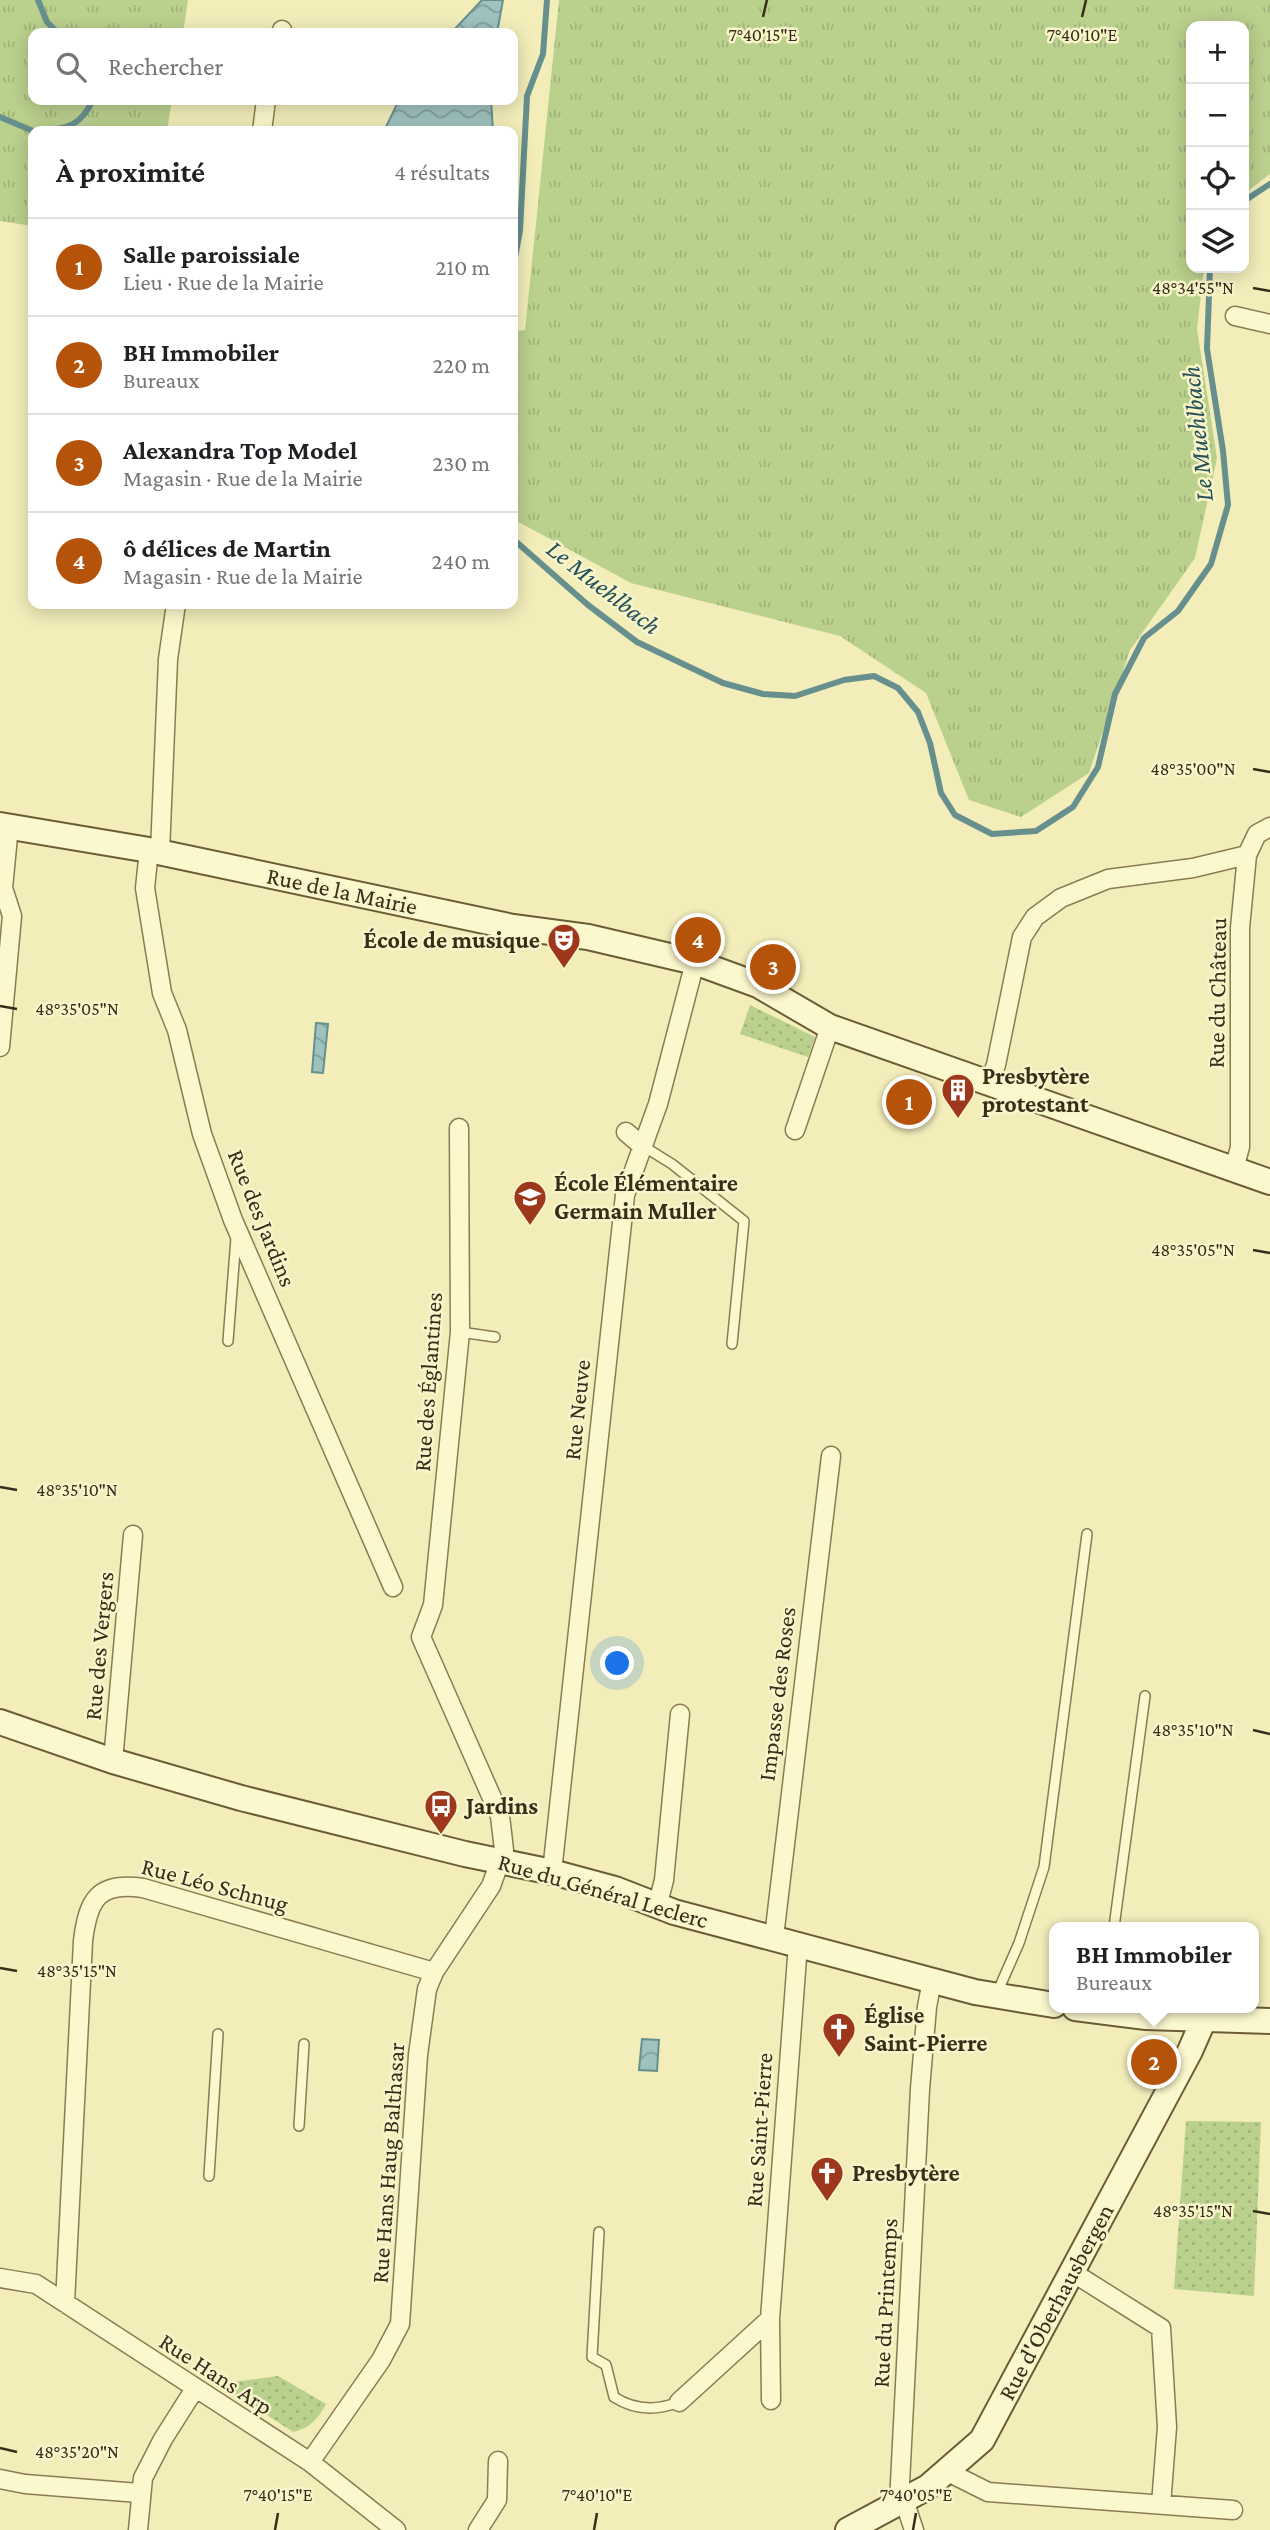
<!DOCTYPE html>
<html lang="fr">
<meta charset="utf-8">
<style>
:root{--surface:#fff;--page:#f6f6f6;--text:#202124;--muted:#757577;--line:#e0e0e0;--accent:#b45309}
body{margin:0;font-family:"Crimson Pro",serif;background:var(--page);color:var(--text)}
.controls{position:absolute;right:21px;top:21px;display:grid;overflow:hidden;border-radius:14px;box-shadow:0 4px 18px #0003}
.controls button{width:63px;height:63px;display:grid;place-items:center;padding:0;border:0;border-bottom:2px solid var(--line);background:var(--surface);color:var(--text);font:35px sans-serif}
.you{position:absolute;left:618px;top:1664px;width:24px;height:24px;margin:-18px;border:5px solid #fff;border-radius:50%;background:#1a73e8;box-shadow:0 0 0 10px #1a73e833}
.badge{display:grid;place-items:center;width:46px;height:46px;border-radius:50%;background:var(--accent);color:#fff;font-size:23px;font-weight:700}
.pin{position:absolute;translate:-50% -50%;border:4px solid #fff;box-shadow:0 2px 7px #0006}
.popup{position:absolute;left:1049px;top:1922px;width:210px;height:91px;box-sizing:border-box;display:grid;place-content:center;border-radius:14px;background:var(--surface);filter:drop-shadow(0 2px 5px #0005);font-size:23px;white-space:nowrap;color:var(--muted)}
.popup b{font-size:26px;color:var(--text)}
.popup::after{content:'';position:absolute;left:50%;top:100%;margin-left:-14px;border:14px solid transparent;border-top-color:var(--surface)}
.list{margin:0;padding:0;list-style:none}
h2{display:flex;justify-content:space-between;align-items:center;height:91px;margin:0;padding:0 28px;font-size:30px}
h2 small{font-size:23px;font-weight:400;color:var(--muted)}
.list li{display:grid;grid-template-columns:46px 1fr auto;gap:21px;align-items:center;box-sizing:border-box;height:98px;padding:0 28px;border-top:2px solid var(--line)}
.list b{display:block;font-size:26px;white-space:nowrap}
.list p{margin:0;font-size:23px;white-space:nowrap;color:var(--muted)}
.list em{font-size:23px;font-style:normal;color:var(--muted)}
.icon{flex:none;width:38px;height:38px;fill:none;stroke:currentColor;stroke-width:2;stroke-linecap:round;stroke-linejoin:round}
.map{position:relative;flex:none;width:1270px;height:2530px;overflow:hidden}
.search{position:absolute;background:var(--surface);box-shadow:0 4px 18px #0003;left:28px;top:28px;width:490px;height:77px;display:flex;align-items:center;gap:18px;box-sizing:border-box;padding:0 24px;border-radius:14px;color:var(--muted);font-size:26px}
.panel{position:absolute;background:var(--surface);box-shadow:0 4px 18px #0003;left:28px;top:126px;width:490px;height:483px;border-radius:14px}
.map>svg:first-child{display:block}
.grass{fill:url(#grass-tufts)}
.park{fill:url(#park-dots)}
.water{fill:url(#water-waves);stroke:#668f8e;stroke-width:2}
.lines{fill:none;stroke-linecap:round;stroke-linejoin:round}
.stream{stroke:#668f8e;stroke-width:6}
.lane-casing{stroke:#8a7c53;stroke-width:12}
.street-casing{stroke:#8a7c53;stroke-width:21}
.secondary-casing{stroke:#6b5c36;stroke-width:28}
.lane{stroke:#fcf8cd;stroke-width:9}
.street{stroke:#fcf8cd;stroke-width:18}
.secondary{stroke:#fcf8cd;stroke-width:24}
.ticks{fill:none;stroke:#372e19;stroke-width:2.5}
.labels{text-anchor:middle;stroke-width:5;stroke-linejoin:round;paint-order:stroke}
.street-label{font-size:24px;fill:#372e19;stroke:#f9f5ca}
.poi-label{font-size:24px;font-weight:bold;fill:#372e19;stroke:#f9f5ca;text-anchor:start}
.water-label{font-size:26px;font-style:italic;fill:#275158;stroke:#f9f5ca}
.ticks-label{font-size:18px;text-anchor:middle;fill:#372e19;stroke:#f9f5ca;stroke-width:5;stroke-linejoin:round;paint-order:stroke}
</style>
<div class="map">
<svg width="1270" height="2530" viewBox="0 0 1270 2530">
<defs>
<pattern id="grass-tufts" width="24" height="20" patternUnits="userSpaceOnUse" patternTransform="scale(1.75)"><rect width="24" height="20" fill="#bad08d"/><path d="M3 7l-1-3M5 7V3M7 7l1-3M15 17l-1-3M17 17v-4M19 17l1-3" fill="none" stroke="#a0b379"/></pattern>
<pattern id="park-dots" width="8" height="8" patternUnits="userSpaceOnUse" patternTransform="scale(1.75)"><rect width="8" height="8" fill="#bad08d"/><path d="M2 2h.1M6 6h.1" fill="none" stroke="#a0b379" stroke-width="1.8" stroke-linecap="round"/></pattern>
<pattern id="water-waves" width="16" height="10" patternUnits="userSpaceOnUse" patternTransform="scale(1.75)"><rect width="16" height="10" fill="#9fc2bf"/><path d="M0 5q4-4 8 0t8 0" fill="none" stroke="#829e9a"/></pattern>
</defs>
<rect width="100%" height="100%" fill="#f2edb9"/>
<path class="grass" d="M0,0H188L183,33H33V100H172L167,131H33V226L0,221Z
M559,0H1270V174L1244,194V26H1191V268H1204L1197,329L1217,458L1195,558L1130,650L1089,773L1021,817L969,800L926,693L840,636L631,583L513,519V332L525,330Z"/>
<path class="park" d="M750,1005L815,1037L808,1057L740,1034Z
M1186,2121L1261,2122L1254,2296L1174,2289Z
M278,2376L326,2404C317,2420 310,2428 293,2432L219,2384Z"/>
<path class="water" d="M482,0H503L497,33H451Z
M399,100H491L493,131H384Z
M316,1023L328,1024L323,1073L312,1072Z
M642,2039L659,2040L657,2071L639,2070Z"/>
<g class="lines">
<path class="stream" d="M38,0L47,22L58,33
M0,117L33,131
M41,131C68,129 81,125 93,100
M1244,201L1270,184
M513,268L520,231L527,96L543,54L547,0
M513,539L588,605L637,642L723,683L763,694L795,696L844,680L874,676L898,688L918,712L930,743L941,793L955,815L992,834L1036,831L1073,807L1098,767L1115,694L1144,638L1178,611L1211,564L1228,505L1223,451L1207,349L1210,268"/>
<defs>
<path id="lane" d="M643,1146L672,1164L744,1221L732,1344
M460,1332L495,1337
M228,1341L236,1238
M1114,1927L1145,1696
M997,1993L1019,1943L1044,1867L1087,1534
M299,2126L304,2044
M209,2176L218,2034
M599,2232L592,2357L606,2365L614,2397C634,2410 656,2411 679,2402"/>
<path id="street" d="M281,33L282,30
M262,131L266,100
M1235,316L1270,324
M149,850L145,888L162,993L177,1030L202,1134L233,1220L393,1587
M160,852L168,659L176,604
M0,1047L12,916L3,888L9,826
M989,1083L996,1065L1022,937L1035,917L1061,898L1108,879L1193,868L1247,855
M795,1130L830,1027
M626,1132L641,1145
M1234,1169L1240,1147V928L1247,855L1257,834L1270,827
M113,1761L133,1535
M552,1872L625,1195L658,1104L695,962
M657,1907L664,1880L680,1714
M774,1937L831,1456
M1072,2272L1161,2328L1167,2427L1161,2505
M0,2278L36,2284L310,2462L396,2530
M65,2303L83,1941C88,1900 98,1881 143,1888L434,1972
M771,2400L770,2319L798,1944
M679,2402L770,2319
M310,2462L381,2360L400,2324L418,2055L427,1989L434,1972L491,1886L504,1850L500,1816L421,1637L433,1605L460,1332L459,1128
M946,2471L988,2492L1233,2510
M0,2479L25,2484L139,2493
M904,2500L914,2530
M899,2503L920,2089L927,2007L932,1980
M138,2530L143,2478L163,2439L194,2390
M478,2530L497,2500L498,2461"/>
<path id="secondary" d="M0,825L149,850L513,927L588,937L695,962L758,985L830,1027L1270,1182
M0,1722L113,1761L241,1798L465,1854L552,1872L615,1889L674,1912L975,1992L1054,2005
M1075,2008L1146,2017L1270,2021
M848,2530L928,2487L982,2440L1190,2051L1204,2019"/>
</defs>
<use href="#lane" class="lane-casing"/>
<use href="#street" class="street-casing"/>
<use href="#secondary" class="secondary-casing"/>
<use href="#lane" class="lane"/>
<use href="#street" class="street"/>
<use href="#secondary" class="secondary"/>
</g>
<path class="ticks" d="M763,17L767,0M1082,17L1086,0M1253,288L1270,291M1253,769L1270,772M0,1006L17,1009M1253,1250L1270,1253M0,1487L17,1490M1253,1730L1270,1734M0,1968L17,1971M1253,2211L1270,2214M0,2448L17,2452M275,2530L278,2513M594,2530L597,2513M913,2530L916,2513"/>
<defs>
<symbol id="theatre-pin" viewBox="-11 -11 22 30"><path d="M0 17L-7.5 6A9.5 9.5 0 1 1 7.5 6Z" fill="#9e381d" stroke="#f9f5ca"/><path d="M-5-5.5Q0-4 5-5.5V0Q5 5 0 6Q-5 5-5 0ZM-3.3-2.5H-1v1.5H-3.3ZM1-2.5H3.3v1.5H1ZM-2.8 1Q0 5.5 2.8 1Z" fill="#fff"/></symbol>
<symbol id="building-pin" viewBox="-11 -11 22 30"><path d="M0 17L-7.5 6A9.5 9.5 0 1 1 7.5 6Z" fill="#9e381d" stroke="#f9f5ca"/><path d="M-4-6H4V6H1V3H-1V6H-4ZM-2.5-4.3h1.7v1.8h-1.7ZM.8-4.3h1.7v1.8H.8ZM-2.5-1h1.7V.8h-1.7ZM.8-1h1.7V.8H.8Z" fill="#fff"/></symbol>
<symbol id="school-pin" viewBox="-11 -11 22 30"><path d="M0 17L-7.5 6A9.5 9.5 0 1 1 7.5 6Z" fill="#9e381d" stroke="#f9f5ca"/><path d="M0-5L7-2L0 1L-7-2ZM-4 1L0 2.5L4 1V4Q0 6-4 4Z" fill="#fff"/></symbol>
<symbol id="bus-pin" viewBox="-11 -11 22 30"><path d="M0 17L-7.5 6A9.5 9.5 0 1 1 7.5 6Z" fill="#9e381d" stroke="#f9f5ca"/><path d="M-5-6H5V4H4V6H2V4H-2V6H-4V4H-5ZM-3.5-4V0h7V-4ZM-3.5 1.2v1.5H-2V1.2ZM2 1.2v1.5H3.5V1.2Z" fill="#fff"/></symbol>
<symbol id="church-pin" viewBox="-11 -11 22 30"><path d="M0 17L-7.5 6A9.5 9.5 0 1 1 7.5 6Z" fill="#9e381d" stroke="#f9f5ca"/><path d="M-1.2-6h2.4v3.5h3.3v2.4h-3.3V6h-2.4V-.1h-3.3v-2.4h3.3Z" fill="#fff"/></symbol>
</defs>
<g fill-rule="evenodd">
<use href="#theatre-pin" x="545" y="921" width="38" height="52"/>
<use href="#building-pin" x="939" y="1071" width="38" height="52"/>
<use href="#school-pin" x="511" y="1178" width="38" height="52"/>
<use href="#bus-pin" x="422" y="1787" width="38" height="52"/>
<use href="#church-pin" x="820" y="2010" width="38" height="52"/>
<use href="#church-pin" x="808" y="2154" width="38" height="52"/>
</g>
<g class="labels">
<g class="street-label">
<text transform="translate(342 891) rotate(12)" y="8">Rue de la Mairie</text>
<text transform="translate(1217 993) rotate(-89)" y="8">Rue du Château</text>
<text transform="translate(262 1218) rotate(68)" y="8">Rue des Jardins</text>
<text transform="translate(428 1382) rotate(-86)" y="8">Rue des Églantines</text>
<text transform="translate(577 1410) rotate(-84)" y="8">Rue Neuve</text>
<text transform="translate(99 1646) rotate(-85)" y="8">Rue des Vergers</text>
<text transform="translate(777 1694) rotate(-83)" y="8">Impasse des Roses</text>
<text transform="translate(215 1885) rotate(15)" y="8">Rue Léo Schnug</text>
<text transform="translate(603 1891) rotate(16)" y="8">Rue du Général Leclerc</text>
<text transform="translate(759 2130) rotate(-86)" y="8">Rue Saint-Pierre</text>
<text transform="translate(388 2163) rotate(-86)" y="8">Rue Hans Haug Balthasar</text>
<text transform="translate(1056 2302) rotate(-62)" y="8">Rue d'Oberhausbergen</text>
<text transform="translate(885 2303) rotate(-87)" y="8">Rue du Printemps</text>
<text transform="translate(216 2374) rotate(33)" y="8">Rue Hans Arp</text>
</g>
<g class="poi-label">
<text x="540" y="948" text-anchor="end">École de musique</text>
<text x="982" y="1084">Presbytère<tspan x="982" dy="28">protestant</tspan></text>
<text x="554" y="1191">École Élémentaire<tspan x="554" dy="28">Germain Muller</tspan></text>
<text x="466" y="1814">Jardins</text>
<text x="864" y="2023">Église<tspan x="864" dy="28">Saint-Pierre</tspan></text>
<text x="852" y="2181">Presbytère</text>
</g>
<g class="water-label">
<text transform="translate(1197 434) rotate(-96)" y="9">Le Muehlbach</text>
<text transform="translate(604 587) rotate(38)" y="9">Le Muehlbach</text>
</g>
</g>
<g class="ticks-label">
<text x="763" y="41">7°40'15"E</text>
<text x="1082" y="41">7°40'10"E</text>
<text x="1193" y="294">48°34'55"N</text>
<text x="1193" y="775">48°35'00"N</text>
<text x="77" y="1015">48°35'05"N</text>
<text x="1193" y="1256">48°35'05"N</text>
<text x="77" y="1496">48°35'10"N</text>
<text x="1193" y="1736">48°35'10"N</text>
<text x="77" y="1977">48°35'15"N</text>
<text x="1193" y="2217">48°35'15"N</text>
<text x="77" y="2458">48°35'20"N</text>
<text x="278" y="2501">7°40'15"E</text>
<text x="597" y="2501">7°40'10"E</text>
<text x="916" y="2501">7°40'05"E</text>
</g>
</svg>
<div class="controls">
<button>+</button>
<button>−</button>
<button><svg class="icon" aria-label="locate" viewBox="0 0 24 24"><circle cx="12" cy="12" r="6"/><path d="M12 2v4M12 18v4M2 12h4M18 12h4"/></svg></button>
<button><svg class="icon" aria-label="layers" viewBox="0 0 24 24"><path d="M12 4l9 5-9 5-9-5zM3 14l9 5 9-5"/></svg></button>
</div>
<div class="you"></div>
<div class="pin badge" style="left:909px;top:1102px">1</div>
<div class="pin badge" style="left:1154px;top:2062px">2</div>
<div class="popup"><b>BH Immobiler</b>Bureaux</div>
<div class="pin badge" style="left:773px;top:967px">3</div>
<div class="pin badge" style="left:698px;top:940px">4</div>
<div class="search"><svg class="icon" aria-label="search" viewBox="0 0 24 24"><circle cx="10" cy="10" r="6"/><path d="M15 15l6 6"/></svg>Rechercher</div>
<section class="panel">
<h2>À proximité<small>4 résultats</small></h2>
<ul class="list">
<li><span class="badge">1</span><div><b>Salle paroissiale</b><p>Lieu · Rue de la Mairie</p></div><em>210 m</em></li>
<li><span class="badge">2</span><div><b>BH Immobiler</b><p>Bureaux</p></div><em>220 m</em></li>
<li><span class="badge">3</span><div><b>Alexandra Top Model</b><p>Magasin · Rue de la Mairie</p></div><em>230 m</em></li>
<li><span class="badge">4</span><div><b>ô délices de Martin</b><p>Magasin · Rue de la Mairie</p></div><em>240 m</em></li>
</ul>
</section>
</div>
